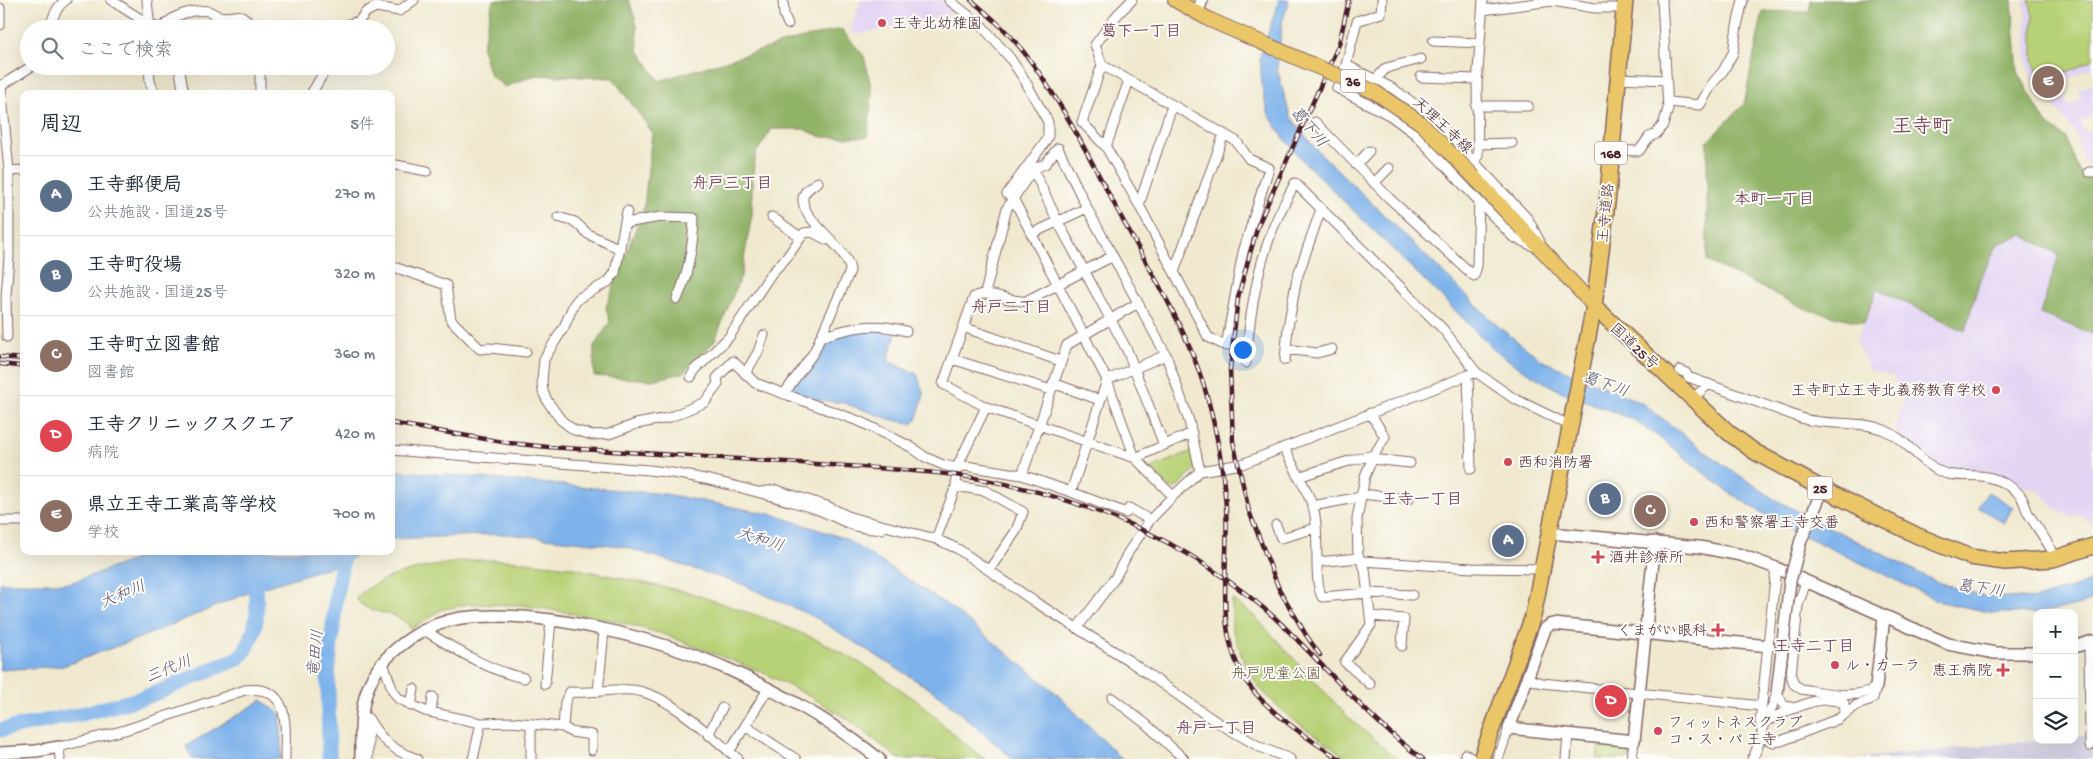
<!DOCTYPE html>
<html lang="ja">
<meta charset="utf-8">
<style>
:root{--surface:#fff;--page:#f6f6f7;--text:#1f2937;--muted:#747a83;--line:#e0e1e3;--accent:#d93025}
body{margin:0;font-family:"Gochi Hand","Klee One",sans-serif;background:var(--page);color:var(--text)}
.controls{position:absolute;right:15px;bottom:15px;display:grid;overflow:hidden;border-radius:10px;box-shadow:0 5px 20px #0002}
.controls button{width:45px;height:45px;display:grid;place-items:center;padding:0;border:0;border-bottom:1px solid var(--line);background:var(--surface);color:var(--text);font:25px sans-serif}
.you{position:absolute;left:1242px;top:349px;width:18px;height:18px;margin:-12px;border:4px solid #fff;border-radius:50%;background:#1a73e8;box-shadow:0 0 0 8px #1a73e833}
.badge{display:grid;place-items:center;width:32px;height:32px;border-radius:50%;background:var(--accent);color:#fff;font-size:16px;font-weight:700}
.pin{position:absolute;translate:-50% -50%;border:2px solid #fff;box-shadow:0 1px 5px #0006}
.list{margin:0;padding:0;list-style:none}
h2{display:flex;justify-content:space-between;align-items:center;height:65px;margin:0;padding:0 20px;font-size:21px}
h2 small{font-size:16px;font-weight:400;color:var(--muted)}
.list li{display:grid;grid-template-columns:32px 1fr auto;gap:15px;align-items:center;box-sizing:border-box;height:80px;padding:0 20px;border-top:1px solid var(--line)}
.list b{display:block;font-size:19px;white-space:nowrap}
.list p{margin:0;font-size:16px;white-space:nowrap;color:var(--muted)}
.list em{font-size:16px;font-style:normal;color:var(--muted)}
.icon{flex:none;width:28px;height:28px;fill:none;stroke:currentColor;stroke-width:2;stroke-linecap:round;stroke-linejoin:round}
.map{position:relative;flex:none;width:2093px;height:759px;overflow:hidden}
.search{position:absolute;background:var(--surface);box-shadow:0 5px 20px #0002;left:20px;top:20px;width:375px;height:55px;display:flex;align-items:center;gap:12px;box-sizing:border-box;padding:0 18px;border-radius:28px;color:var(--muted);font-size:19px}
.panel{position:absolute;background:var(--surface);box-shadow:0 5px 20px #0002;left:20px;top:90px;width:375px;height:465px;border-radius:10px}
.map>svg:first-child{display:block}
.built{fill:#e2d4f3}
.industrial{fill:#c5c0da}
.green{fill:#b7d176;stroke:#807850}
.forest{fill:#91b367;stroke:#6e6949}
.water{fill:#7eb2eb;stroke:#64688b}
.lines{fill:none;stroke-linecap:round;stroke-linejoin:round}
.river{stroke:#7eb2eb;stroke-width:15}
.minor-casing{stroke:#846664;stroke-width:11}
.tertiary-casing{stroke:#846664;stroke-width:14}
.primary-casing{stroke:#846664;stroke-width:16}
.trunk-casing{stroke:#846664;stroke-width:18}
.minor{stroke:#fff;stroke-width:9}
.tertiary{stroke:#fff;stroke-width:11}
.primary{stroke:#eac669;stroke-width:14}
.trunk{stroke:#eac669;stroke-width:15}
.rail-casing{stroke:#4a1f2b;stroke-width:4.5}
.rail{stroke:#fdfcf7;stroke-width:2.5;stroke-dasharray:8;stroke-linecap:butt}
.tertiary-bridge-casing{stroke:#846664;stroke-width:14;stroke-linecap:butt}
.primary-bridge-casing{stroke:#846664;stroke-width:16;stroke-linecap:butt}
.tertiary-bridge{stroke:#fff;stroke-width:11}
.primary-bridge{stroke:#eac669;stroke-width:14}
.poi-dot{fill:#d1495b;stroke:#fdfcf7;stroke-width:2}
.labels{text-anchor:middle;stroke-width:4;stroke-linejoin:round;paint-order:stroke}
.shield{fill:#fdfcf7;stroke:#806168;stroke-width:1}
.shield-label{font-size:14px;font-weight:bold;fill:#4a1f2b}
.poi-label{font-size:15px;fill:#4a1f2b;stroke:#fdfcf7;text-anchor:start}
.street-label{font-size:15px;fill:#4a1f2b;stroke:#fdfcf7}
.park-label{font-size:15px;fill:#6b5442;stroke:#fdfcf7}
.neighbourhood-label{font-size:16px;font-weight:bold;fill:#7c4a61;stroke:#fdfcf7}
.water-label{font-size:16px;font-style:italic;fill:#5c526e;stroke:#fdfcf7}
.district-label{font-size:20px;font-weight:bold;fill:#7c4a61;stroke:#fdfcf7}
</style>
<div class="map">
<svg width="2093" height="759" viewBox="0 0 2093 759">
<rect width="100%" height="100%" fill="#fdfcf7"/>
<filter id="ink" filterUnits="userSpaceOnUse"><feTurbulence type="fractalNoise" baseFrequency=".02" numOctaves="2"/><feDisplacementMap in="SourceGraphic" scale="10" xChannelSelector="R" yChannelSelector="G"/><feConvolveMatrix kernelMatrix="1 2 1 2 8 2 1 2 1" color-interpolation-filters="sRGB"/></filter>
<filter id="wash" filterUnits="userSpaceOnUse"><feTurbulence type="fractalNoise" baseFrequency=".0096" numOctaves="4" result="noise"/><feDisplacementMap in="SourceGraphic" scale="20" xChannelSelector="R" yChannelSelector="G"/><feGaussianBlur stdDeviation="1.12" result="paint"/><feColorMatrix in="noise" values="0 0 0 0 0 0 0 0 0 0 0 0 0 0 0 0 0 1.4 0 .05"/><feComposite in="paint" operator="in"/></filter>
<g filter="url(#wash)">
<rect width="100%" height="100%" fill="#f0e9cf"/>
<path class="built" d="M861,0H943L954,9L947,15L857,35L850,31Z
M2023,0H2029L2033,17V60L2050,80L2093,60V67L2057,84L2068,106L2082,99L2078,90L2093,84V116L2080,122L2085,132L2093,129V166L2088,165L2082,157L2076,134L2031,76L2026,61V16Z
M2023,235L2059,255L2040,314L2093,334L2092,527L2086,518L2079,515L2071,516L2056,510L2041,492L2006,480L1990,470L1956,472L1946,469L1925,458L1894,429L1903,404L1893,376L1869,370L1856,341L1877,289L1965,331L1980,279L1998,244Z"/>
<path class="industrial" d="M2087,734L2093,748V759H1853L2037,740H2074V736Z"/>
<path class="green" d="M2029,0H2093V60L2050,80L2039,75L2033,61V17Z
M1192,451L1197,468L1176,488H1169L1150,468Z
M473,560H508L569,567L691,593L767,619L820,641L874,671L920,703L959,739L985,759H899L848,719L811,697L762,672L663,634L612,620L521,605L467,604L441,610L411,629C408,625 404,620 399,618C385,611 365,613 356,598C383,571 437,565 473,560Z
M1232,599L1255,617L1351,720L1398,759H1349L1292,719L1269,698L1258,686L1244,662L1232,628Z
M1599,742L1627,745L1631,748L1630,759H1597Z"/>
<path class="forest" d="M493,0H629L637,25L638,49L659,81L791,41L841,29L864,56L872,91L868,137H822L803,129H772L756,153L752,180V214L741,276L714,342L683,373L652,380L594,376V346L610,322L606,307L644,207L652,132L613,78L536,75L505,87L490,75L482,48Z
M1811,0H2012L2018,72L2045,122L2066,138L2079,172L2093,177V334L2040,314L2059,255L2023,235L1998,244L1980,279L1965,331L1877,289L1864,323L1808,310L1707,261V142L1744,104L1763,11L1809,12Z"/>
<path class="water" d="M1279,0H1289L1282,23L1277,69L1290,116L1314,147L1500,328L1543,361L1642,403L1714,458L1774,499L1935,581L1983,596L2036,599L2093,581V600L2077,606L2037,613H1994L1941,602L1780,524L1727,491L1660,438L1634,420L1558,390L1520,368L1495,350L1302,160L1281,134L1268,113L1262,87L1260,57Z
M881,328L896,333L888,361L917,374L924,395L916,421L912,424L889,419L844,403L816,400L791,393V390L823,340L853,331Z
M391,470L665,494L775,515L846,539L950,607L1054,691L1122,759H1013L938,694L816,618L744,585L622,546L506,534L391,539Z
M1988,492L2013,507L2004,523L1978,507Z
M158,551H365L342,563L255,590L142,637L63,666L0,670V583H70Z
M262,700L281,715V759H192L186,746Z"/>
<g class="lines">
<path class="river" d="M0,730L81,714L135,700L154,694L239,658C266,630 255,587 253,551
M329,759L328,673L336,598L344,551"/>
</g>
</g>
<g filter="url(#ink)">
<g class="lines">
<defs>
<path id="minor" d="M111,0L150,25L163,29
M147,0L150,29
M783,0L784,15L788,24
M949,0L982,26L1010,58L1024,79L1048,122V136L1045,142L1007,194L1013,198L1107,380L1135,458L1192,433
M1382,0L1381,13L1357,21L1346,65L1337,88L1391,116L1415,134L1513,237L1535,247
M0,8V25
M1483,10L1552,1L1595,8H1624
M162,28C172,15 192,9 208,11C212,12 215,15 219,16C238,20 239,6 253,29
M49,29C52,19 57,5 66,0
M292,29H300
M332,29L359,21L366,12L376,7L399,11L414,0
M1433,41L1480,43
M1102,65L1236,141L1249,159L1269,168L1243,252L1226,346L1208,337L1139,205L1106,147L1082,122L1102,65L1095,45L1118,14L1132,0
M1346,65L1392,88L1431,116L1528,219L1540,242
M149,66L150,82L155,94
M179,66L184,94
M1421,77L1477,79
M1618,78L1667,80
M1376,79L1386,68L1421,59
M0,85L4,84L32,66
M1,85L9,171V257L6,297L7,337
M260,94V66
M311,94L323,74L333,66
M1669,102L1700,105L1712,84L1723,71L1733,53L1737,26L1743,0
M1476,106H1528
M1315,122L1389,198L1474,276L1477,266L1479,201
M1478,144L1512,143
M1106,147L1129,80
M1611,150L1639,151L1649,137L1656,134L1663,125L1668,109L1662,0
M391,164L427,171
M1471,164L1478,156L1477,85L1483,0
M1356,165L1369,151
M1033,169L1058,222L1127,350L1164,445
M9,171L24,170
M2089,172H2093
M1374,183L1389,168
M1139,205L1172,106
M627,211L615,273L608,282L579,298L574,304L564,327L544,359L542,381L543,392L548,402L561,420L574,430L592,435L609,434L636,424L668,418L705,402L718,384L717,378L733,361L755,383L861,422L911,447L925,457L943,465L952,467L966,466L1022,475L1071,492L1126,513L1129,508L1150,520
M558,217L575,222L588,234L620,249
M772,217L800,237
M625,223L661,217L694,218C693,247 689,273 677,299
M1031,234L1087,208
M1113,256L1026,301C1009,303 989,288 974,297L943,384L986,407L1135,458L1173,496
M391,266L446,285L451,320L480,349L490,348L526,352
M1174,272L1224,134
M985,293L1007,208L1033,169L1045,164L1058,148L1087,208L1166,355L1189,421L1200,471
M963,327L1060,361
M820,337C853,327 872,322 906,331
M1286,349L1317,353L1332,349
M952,359L1051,390
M1285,360L1288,327L1297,278L1321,209
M1246,363C1249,319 1256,273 1272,231C1278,214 1287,199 1295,183L1443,329L1476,372L1513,398L1571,426
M1680,370L1686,373L1688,377L1804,419C1830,426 1859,420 1884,430C1905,438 1918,460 1939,471C1955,479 1970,473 1987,477C1998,479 2013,487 2020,495C2024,500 2025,507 2028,513C2037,528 2048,542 2056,558
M745,374L758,352L764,335
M1468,375L1471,469
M691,377L695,370L729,337L771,274L787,257L804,233L812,232L827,240
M1053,383L1100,400
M784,394L814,352L850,271C850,248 800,220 803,198C804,190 813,185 818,182
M1692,399L1709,384
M1370,413L1385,437L1374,455L1365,476L1357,519L1358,555L1365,569L1371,625L1345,662L1370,684
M1284,447C1293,467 1309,491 1314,511C1320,534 1313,580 1322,597L1368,593L1412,595
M391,450L649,470C706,476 758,492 813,508C838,516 852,531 881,529
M1372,459L1410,463
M1022,475L1067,345L1138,303
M1298,477L1352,460L1374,455
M956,486L986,491L1023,512L1016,531L989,570
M760,492L776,490L827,506L850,517L936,539L958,549L1035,602L1128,660L1215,721L1260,747L1290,759
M1071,492L1107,380L1166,355
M1361,494L1409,499
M1312,506L1361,497
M0,521H24
M1276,525L1281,538L1316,528
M936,539L956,486L957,467L986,407
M1362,561L1472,568L1543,569
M1318,562L1359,558
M1776,568L1760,722L1764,738L1773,742L1781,741L1838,719L1857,705L1869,701L1873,698L1876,687
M1806,582L1798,605L1791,675L1794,684L1801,689C1822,692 1860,701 1876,687
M1371,616L1404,619L1402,646
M1077,628L1115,578L1129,551L1150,520L1173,496L1200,471L1242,464L1476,372
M424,630C455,649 489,671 524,678
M2089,643L2090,746
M383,663L393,691L399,699L425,711L481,723L512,722L563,727L565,702L570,692C591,694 611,688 632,690C668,693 710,736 738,759
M1528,679L1542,683L1762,706
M545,684L551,621
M598,692L604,631
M1777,693L1784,706L1795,708
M1112,698L1146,724L1184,759
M411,706L414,689
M431,712L433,697
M368,718C381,741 393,750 417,759
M368,719V759
M1767,720L1777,693
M745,726L796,759
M563,727L571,732L592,735V750
M708,735L722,708
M729,752L768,689
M1465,754L1472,759
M60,759L59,747L125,730L245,690C292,684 285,727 285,759
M473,759L481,723
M531,759V724
M1498,759L1509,728
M1566,759L1568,735
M1632,759L1634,741
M1752,759C1757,754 1761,732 1765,724C1768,717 1809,702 1817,701C1826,699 1836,700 1844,703L1845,710L1844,715"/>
<path id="tertiary" d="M1197,14L1202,0
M1550,533L1699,547L1741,555L1776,568L1948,644L1995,653H2037
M1655,542L1634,741L1509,728L1545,629L1550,625L1554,624L1769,646
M2074,647L2093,641
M1876,687L1884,617
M0,753L36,751L59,747
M361,759C361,733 359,705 371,681C386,649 427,623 461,618C540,608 658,638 730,670C783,694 834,723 879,759"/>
<path id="primary" d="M1175,0L1210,20
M1474,177L1594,306"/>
<path id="trunk" d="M1594,306L1729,433L1755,452L1823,489L1918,536L1970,557L2005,562L2053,559L2093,546
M1481,759L1533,616L1594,306L1608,195L1625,0"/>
</defs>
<use href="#minor" class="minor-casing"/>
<use href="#tertiary" class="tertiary-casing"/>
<use href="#primary" class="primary-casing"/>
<use href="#trunk" class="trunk-casing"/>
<use href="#minor" class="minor"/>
<use href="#tertiary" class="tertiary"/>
<use href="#primary" class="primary"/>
<use href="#trunk" class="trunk"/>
<defs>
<path id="rail" d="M971,0C988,14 1005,29 1019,46C1062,99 1092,164 1125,224C1154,277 1186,328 1204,386C1216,425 1223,467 1226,507C1230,567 1212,631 1248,684C1267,711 1312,742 1340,759
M0,357L24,359
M0,364L19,366
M391,423L509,443L548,447C627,452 706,457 786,462C842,466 899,468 955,475C1042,487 1141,520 1214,571C1235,585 1256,601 1275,618C1325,665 1368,720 1423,759
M1320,655L1306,635L1279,589L1249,511L1233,441L1230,369L1238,297L1258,225L1339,44L1349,0"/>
</defs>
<use href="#rail" class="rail-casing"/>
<use href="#rail" class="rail"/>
<defs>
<path id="tertiary-bridge" d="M1777,693L1790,581L1801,540L1823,489"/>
<path id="primary-bridge" d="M1210,20L1375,92L1421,123L1474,177"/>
</defs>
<use href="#tertiary-bridge" class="tertiary-bridge-casing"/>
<use href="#primary-bridge" class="primary-bridge-casing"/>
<use href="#tertiary-bridge" class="tertiary-bridge"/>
<use href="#primary-bridge" class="primary-bridge"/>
</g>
</g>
<g class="poi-dot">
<circle cx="882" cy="23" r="5"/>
<circle cx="1996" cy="390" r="5"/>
<circle cx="1508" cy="462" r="5"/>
<circle cx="1694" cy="522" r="5"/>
<path d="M1595.5 549.5h5v5h5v5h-5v5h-5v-5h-5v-5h5z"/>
<path d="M1715.5 622.5h5v5h5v5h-5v5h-5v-5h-5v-5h5z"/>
<circle cx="1835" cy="665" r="5"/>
<path d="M2000.5 662.5h5v5h5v5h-5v5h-5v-5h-5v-5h5z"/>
<circle cx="1658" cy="731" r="5"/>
</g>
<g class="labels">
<g class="shield">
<rect x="1340.5" y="69.5" width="25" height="23" rx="4"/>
<rect x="1595" y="141.5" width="32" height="23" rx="4"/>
<rect x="1807.5" y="476.5" width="25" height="23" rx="4"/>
</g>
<g class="shield-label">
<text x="1353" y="86">36</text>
<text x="1611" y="158">168</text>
<text x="1820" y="493">25</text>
</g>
<g class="poi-label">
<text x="892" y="28">王寺北幼稚園</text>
<text x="1986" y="395" text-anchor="end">王寺町立王寺北義務教育学校</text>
<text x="1518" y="467">西和消防署</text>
<text x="1704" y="527">西和警察署王寺交番</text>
<text x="1609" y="562">酒井診療所</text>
<text x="1707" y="635" text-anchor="end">くまがい眼科</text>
<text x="1845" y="670">ル・カーラ</text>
<text x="1992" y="675" text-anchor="end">恵王病院</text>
<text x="1668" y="727">フィットネスクラブ<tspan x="1668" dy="17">コ・ス・パ 王寺</tspan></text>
</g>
<g class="street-label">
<text transform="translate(1443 125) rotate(43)" y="5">天理王寺線</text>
<text transform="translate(1605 213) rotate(-84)" y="5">王寺道路</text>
<text transform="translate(1635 346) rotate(43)" y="5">国道25号</text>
</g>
<g class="park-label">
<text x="1276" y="678">舟戸児童公園</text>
</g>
<g class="neighbourhood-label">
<text x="1141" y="36">葛下一丁目</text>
<text x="732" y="188">舟戸三丁目</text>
<text x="1774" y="204">本町一丁目</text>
<text x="1011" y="312">舟戸二丁目</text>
<text x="1422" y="504">王寺一丁目</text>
<text x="1814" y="651">王寺二丁目</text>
<text x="1216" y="733">舟戸一丁目</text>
</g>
<g class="water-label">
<text transform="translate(1310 126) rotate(50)" y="6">葛下川</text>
<text transform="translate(1606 383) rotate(20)" y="6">葛下川</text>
<text transform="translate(761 538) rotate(18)" y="6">大和川</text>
<text transform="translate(1981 587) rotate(8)" y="6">葛下川</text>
<text transform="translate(122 593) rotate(-23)" y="6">大和川</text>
<text transform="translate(314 653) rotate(-84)" y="6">竜田川</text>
<text transform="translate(168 668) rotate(-22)" y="6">三代川</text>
</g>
<g class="district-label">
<text x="1922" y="132">王寺町</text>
</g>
</g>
</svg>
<div class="controls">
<button>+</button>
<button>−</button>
<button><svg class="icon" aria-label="layers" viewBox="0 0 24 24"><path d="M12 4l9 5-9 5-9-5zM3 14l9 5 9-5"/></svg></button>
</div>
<div class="you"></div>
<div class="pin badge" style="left:1508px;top:541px;background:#5c6f8a">A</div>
<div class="pin badge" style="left:1605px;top:499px;background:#5c6f8a">B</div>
<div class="pin badge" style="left:1650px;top:511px;background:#8d6e63">C</div>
<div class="pin badge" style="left:1611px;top:701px;background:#e0444e">D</div>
<div class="pin badge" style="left:2048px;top:82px;background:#8d6e63">E</div>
<div class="search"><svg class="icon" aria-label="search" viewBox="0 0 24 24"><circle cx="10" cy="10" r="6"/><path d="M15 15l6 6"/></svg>ここで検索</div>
<section class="panel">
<h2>周辺<small>5件</small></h2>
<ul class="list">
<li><span class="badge" style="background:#5c6f8a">A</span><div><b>王寺郵便局</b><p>公共施設 · 国道25号</p></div><em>270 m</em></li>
<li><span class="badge" style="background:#5c6f8a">B</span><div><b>王寺町役場</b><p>公共施設 · 国道25号</p></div><em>320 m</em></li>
<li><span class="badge" style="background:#8d6e63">C</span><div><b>王寺町立図書館</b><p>図書館</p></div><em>360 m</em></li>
<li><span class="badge" style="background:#e0444e">D</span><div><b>王寺クリニックスクエア</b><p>病院</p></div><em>420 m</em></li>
<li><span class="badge" style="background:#8d6e63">E</span><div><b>県立王寺工業高等学校</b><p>学校</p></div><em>700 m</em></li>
</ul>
</section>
</div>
